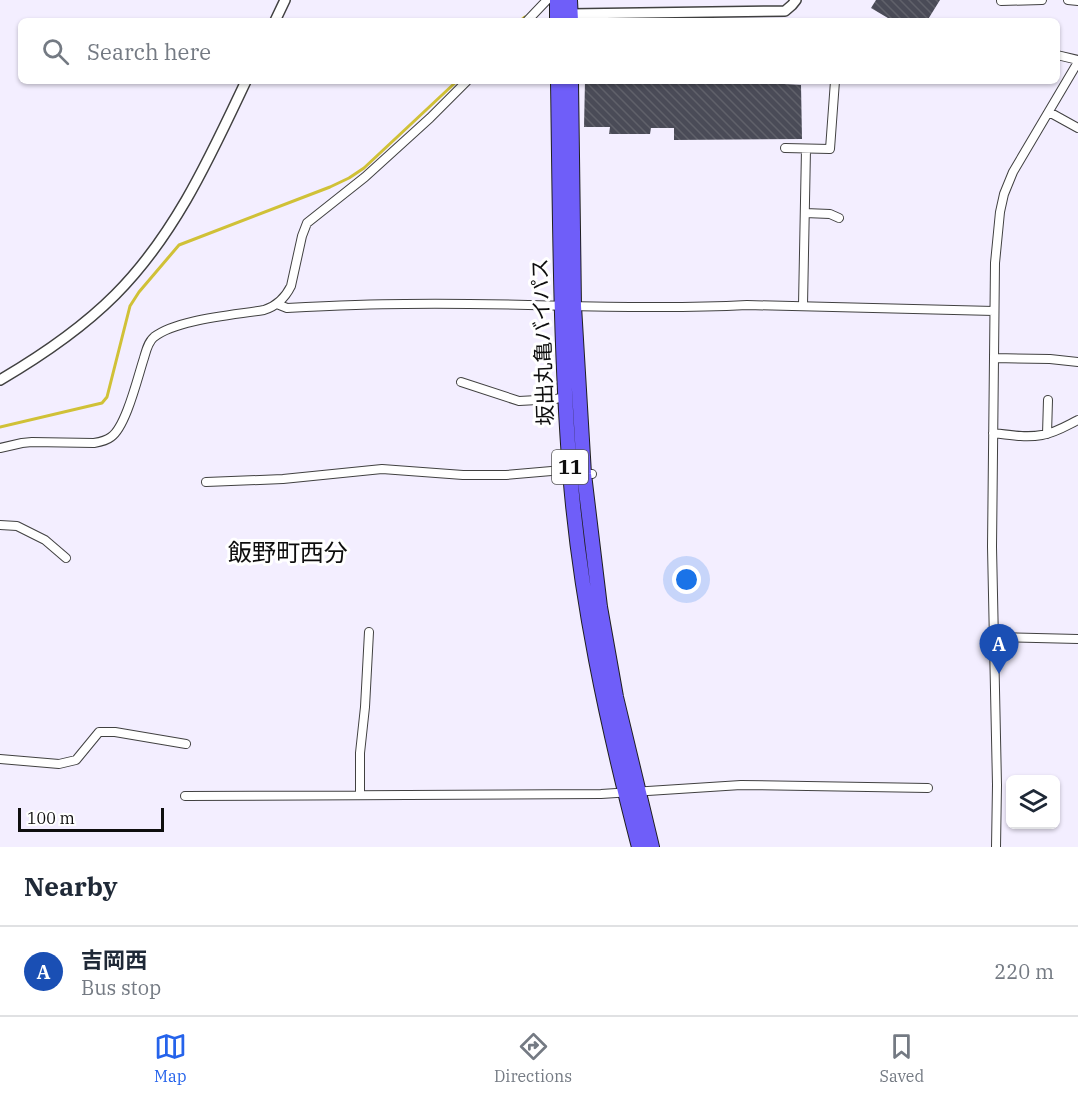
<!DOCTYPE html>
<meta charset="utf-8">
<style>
:root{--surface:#fff;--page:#f6f6f7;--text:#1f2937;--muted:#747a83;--line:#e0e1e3;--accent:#2563eb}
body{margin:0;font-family:"IBM Plex Serif","Noto Sans JP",serif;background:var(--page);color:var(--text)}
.controls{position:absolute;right:18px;bottom:18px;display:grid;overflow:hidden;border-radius:9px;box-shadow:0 2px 4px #0004}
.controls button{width:54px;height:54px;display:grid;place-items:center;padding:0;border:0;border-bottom:2px solid var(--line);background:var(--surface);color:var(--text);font:30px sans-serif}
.scale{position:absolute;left:18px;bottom:15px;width:146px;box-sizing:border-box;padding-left:6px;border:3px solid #0e0e0e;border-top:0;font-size:16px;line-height:21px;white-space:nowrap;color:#0e0e0e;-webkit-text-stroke:4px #fff;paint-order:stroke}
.you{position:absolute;left:687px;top:580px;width:21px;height:21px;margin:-15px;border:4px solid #fff;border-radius:50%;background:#1a73e8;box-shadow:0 0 0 9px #1a73e833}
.badge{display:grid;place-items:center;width:39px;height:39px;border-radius:50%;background:var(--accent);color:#fff;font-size:20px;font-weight:700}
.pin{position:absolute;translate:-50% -50px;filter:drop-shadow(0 2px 3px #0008)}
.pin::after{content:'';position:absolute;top:32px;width:21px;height:18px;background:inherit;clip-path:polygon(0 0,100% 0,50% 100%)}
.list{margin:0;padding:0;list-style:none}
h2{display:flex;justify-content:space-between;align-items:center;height:78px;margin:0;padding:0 24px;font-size:26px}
h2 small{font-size:20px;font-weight:400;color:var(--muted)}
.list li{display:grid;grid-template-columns:39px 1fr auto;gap:18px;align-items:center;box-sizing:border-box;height:90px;padding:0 24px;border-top:2px solid var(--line)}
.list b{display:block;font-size:22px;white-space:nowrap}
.list p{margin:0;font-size:20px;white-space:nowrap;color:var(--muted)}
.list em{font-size:20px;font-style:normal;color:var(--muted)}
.icon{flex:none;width:33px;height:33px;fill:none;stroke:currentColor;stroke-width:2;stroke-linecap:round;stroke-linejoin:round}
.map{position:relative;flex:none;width:1078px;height:847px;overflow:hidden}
.search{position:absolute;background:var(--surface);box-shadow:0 2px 4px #0004;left:18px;right:18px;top:18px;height:66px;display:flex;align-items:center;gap:15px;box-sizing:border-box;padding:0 21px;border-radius:9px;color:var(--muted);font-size:22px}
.sheet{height:168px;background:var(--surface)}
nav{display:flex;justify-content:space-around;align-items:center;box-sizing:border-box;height:84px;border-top:2px solid var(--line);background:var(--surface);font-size:16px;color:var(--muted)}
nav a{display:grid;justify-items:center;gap:3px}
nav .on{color:var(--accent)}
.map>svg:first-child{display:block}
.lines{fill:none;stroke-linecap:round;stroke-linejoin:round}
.stream{stroke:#d0c137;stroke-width:3}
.building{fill:url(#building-back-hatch)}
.minor-casing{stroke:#414141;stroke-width:10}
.tertiary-casing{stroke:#414141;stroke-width:12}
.trunk-casing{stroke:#1f1f1f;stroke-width:16}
.minor{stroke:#fff;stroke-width:8}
.tertiary{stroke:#fff;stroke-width:9}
.trunk{stroke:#6f5ef9;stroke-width:14}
.labels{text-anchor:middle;stroke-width:6;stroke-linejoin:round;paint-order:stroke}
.shield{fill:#fff;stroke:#565656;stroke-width:1.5}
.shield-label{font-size:20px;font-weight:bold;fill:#0e0e0e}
.street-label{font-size:21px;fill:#0e0e0e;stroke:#fff}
.quarter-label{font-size:24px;fill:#0e0e0e;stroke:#fff}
</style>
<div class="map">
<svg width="1078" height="847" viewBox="0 0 1078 847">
<defs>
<pattern id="building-back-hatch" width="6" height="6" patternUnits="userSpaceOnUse" patternTransform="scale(1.5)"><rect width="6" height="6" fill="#4a4b57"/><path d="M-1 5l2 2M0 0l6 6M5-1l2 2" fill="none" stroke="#60616a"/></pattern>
</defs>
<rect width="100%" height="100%" fill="#f3eeff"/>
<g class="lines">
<path class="stream" d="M520,21L525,17
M0,427L102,403L107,397L130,306L139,292L179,245L330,187L349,178L364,168L457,81"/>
</g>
<path class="building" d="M876,0H940L927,21H893L871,8Z
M585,81H784V84L801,85L802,139L674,140V128H651L650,134H609L610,127H584Z"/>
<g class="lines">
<defs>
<path id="minor" d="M1068,0L1078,1
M1001,1L1042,0
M527,21L547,0
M1057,55L1078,60
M1049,112L1078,128
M785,148L830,149L835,81
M805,213L830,214L839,218
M277,304L287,308C326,306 366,304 405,304C519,302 633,311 747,305L994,311
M803,305L806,149
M994,358L1050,359L1078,362
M461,382L519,401L556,399L566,396
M993,433C1009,435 1026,438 1042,435C1055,433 1066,426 1078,420
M1047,434L1048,400
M0,448L22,443L32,442L94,443C100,442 106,441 111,437C126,427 138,376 144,358C146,351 148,342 154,337C177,319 235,315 264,310C277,306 285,298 291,286L302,236L307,223L365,177L430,118L467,81
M206,482L283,479L382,469L463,475H506L563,470L570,473L592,474
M0,525L17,526L45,540L66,558
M993,637L1078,639
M0,759L59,764L76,760L99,732H115L186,744
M360,794V753L365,707L369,632
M185,796L601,794L741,785L928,788
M996,847L997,785L992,547L995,263L1000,212L1004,194L1013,172L1078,62"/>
<path id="tertiary" d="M570,14L785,11L792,5L796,0
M275,21L285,0
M0,380C41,356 81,329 115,295C175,235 210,157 246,81"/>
<path id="trunk" d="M557,0V21
M570,0L571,21
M558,81C560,211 560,342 570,472C580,599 607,724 639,847
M571,81L574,306L584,474L600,607L616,697L652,847"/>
</defs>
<use href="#minor" class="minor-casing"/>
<use href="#tertiary" class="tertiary-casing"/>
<use href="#trunk" class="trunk-casing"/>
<use href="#minor" class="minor"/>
<use href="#tertiary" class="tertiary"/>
<use href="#trunk" class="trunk"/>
</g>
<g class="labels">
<rect class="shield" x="552" y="450" width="36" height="34" rx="4.5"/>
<g class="shield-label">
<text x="570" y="474">11</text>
</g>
<g class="street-label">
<text transform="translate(543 342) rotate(-92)" y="7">坂出丸亀バイパス</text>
</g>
<g class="quarter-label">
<text x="288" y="561">飯野町西分</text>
</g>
</g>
</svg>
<div class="controls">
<button><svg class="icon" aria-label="layers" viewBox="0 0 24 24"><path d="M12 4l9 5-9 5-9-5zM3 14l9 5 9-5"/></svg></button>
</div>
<div class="scale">100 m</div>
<div class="you"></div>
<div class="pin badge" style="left:999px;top:674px;background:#1a4fb4">A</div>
<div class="search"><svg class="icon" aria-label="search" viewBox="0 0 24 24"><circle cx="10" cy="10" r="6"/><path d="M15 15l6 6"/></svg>Search here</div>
</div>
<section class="sheet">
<h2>Nearby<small></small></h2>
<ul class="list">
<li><span class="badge" style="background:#1a4fb4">A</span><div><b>吉岡西</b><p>Bus stop</p></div><em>220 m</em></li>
</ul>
</section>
<nav>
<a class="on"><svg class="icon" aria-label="map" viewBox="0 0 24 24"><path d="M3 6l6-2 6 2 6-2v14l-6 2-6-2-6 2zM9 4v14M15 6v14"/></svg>Map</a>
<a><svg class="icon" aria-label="directions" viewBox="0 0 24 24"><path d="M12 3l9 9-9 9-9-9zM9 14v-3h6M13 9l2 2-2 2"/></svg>Directions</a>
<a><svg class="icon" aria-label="saved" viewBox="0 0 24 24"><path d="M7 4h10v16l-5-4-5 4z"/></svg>Saved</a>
</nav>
